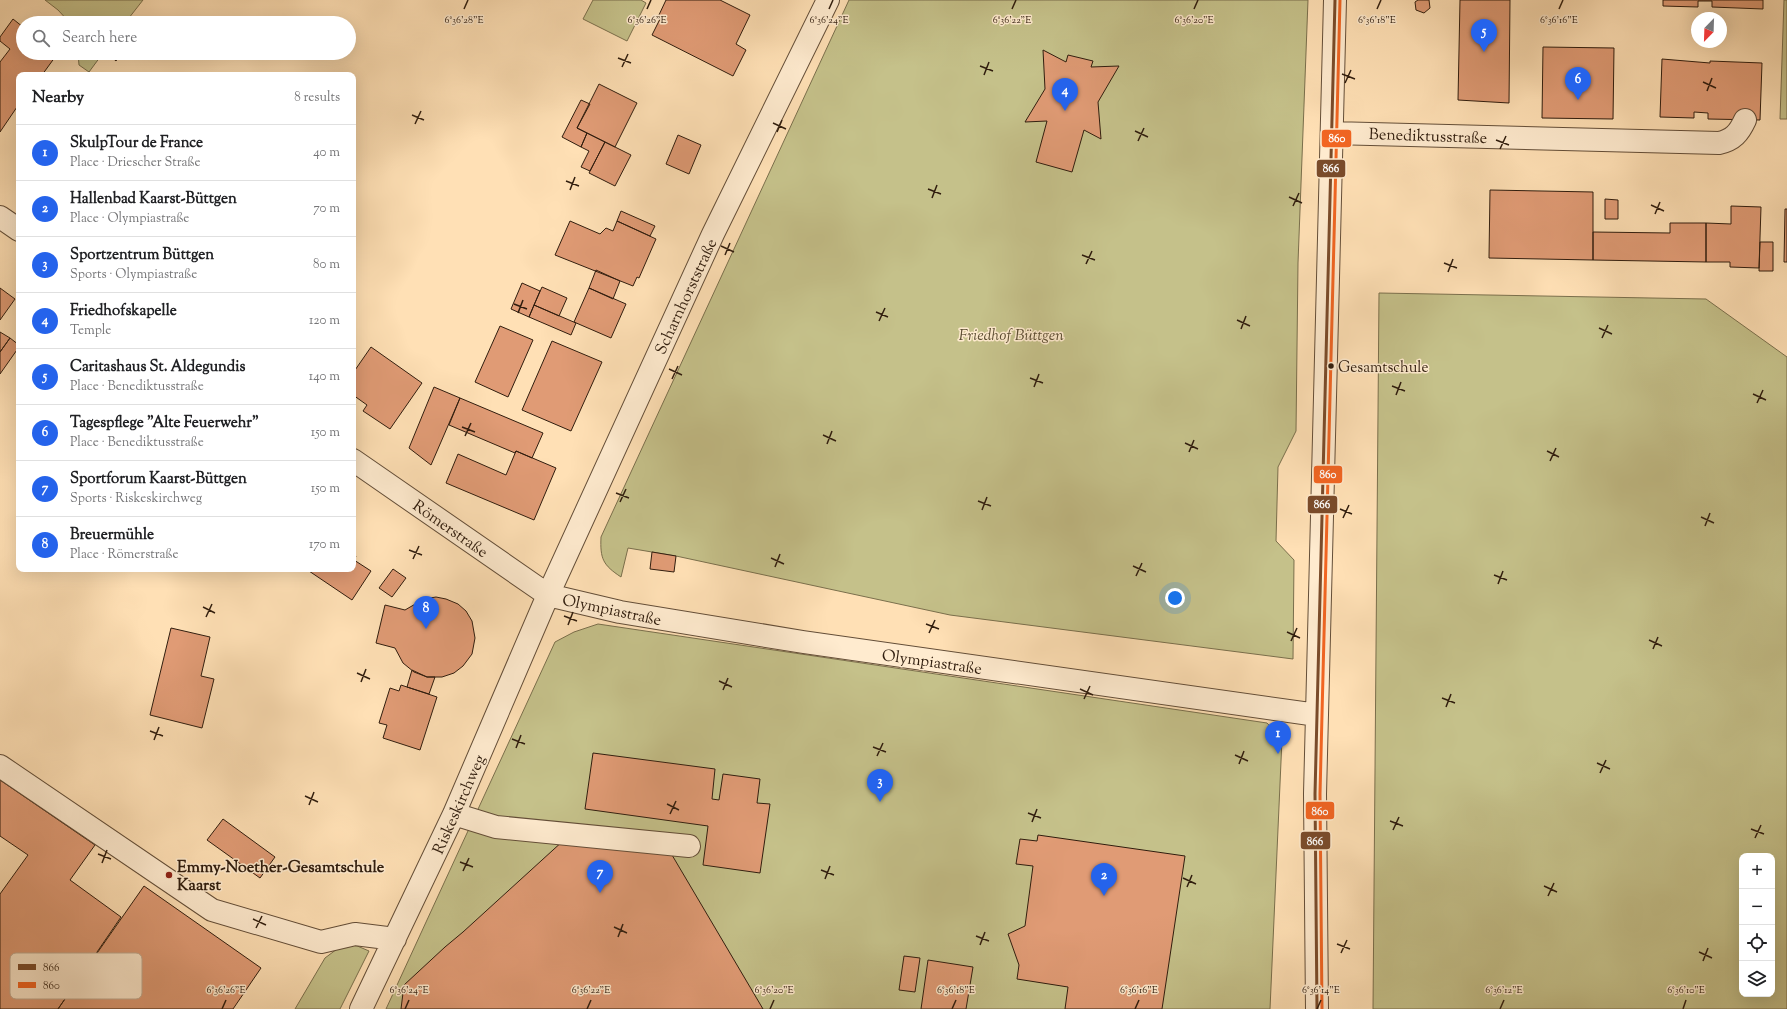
<!DOCTYPE html>
<meta charset="utf-8">
<style>
:root{--surface:#fff;--page:#f6f6f6;--text:#202124;--muted:#757577;--line:#e0e0e0;--accent:#2563eb}
body{margin:0;font-family:"Sorts Mill Goudy",serif;background:var(--page);color:var(--text)}
.controls{position:absolute;right:12px;bottom:12px;display:grid;overflow:hidden;border-radius:8px;box-shadow:0 4px 16px #0002}
.controls button{width:36px;height:36px;display:grid;place-items:center;padding:0;border:0;border-bottom:1px solid var(--line);background:var(--surface);color:var(--text);font:20px sans-serif}
.compass{position:absolute;left:1691px;top:12px;width:36px;height:36px;border-radius:50%;background:var(--surface);box-shadow:0 4px 16px #0002;rotate:203deg}
.you{position:absolute;left:1175px;top:598px;width:14px;height:14px;margin:-10px;border:3px solid #fff;border-radius:50%;background:#1a73e8;box-shadow:0 0 0 6px #1a73e833}
.badge{display:grid;place-items:center;width:26px;height:26px;border-radius:50%;background:var(--accent);color:#fff;font-size:13px;font-weight:700}
.pin{position:absolute;translate:-50% -33px;filter:drop-shadow(0 1px 2px #0008)}
.pin::after{content:'';position:absolute;top:21px;width:14px;height:12px;background:inherit;clip-path:polygon(0 0,100% 0,50% 100%)}
.list{margin:0;padding:0;list-style:none}
h2{display:flex;justify-content:space-between;align-items:center;height:52px;margin:0;padding:0 16px;font-size:17px}
h2 small{font-size:13px;font-weight:400;color:var(--muted)}
.list li{display:grid;grid-template-columns:26px 1fr auto;gap:12px;align-items:center;box-sizing:border-box;height:56px;padding:0 16px;border-top:1px solid var(--line)}
.list b{display:block;font-size:15px;white-space:nowrap}
.list p{margin:0;font-size:13px;white-space:nowrap;color:var(--muted)}
.list em{font-size:13px;font-style:normal;color:var(--muted)}
.icon{flex:none;width:22px;height:22px;fill:none;stroke:currentColor;stroke-width:2;stroke-linecap:round;stroke-linejoin:round}
.map{position:relative;flex:none;width:1787px;height:1009px;overflow:hidden}
.search{position:absolute;background:var(--surface);box-shadow:0 4px 16px #0002;left:16px;top:16px;width:340px;height:44px;display:flex;align-items:center;gap:10px;box-sizing:border-box;padding:0 14px;border-radius:22px;color:var(--muted);font-size:15px}
.panel{position:absolute;background:var(--surface);box-shadow:0 4px 16px #0002;left:16px;top:72px;width:340px;height:500px;border-radius:8px}
.map>svg:first-child{display:block}
.green{fill:#c5c18a;stroke:#7a6f4c;fill-rule:evenodd}
.building{fill:#e09b75;stroke:#301d0e}
.lines{fill:none;stroke-linecap:round;stroke-linejoin:round}
.minor-casing{stroke:#644e38;stroke-width:24}
.minor{stroke:#ffebcf;stroke-width:22}
.bus-1-casing{stroke:#ffebcf;stroke-width:6}
.bus-2-casing{stroke:#ffebcf;stroke-width:6}
.bus-1{stroke:#7a4b2a;stroke-width:3}
.bus-2{stroke:#f26522;stroke-width:3}
.ticks{fill:none;stroke:#301d0e;stroke-width:1.5}
.bus-dot{fill:#301d0e;stroke:#ffebcf;stroke-width:1.5}
.poi-dot{fill:#8f2418;stroke:#ffebcf;stroke-width:1.5}
.labels{text-anchor:middle;stroke-width:3;stroke-linejoin:round;paint-order:stroke}
.bus-label{font-size:15px;fill:#301d0e;stroke:#ffebcf;text-anchor:start}
.street-label{font-size:16px;fill:#301d0e;stroke:#ffebcf}
.park-label{font-size:16px;font-style:italic;fill:#5d4e33;stroke:#ffebcf}
.poi-label{font-size:16px;font-weight:bold;fill:#301d0e;stroke:#ffebcf;text-anchor:start}
.key{fill:#ffebcf;stroke:#c1ad95;stroke-width:1}
.key-label{font-size:11px;fill:#301d0e}
.ticks-label{font-size:10px;text-anchor:middle;fill:#301d0e;stroke:#ffebcf;stroke-width:3;stroke-linejoin:round;paint-order:stroke}
.line-badge{stroke:#ffebcf;stroke-width:1.5}
.badge-label{font-size:11px;text-anchor:middle;font-weight:bold;fill:#fff}
</style>
<div class="map">
<svg width="1787" height="1009" viewBox="0 0 1787 1009">
<rect width="100%" height="100%" fill="#ffe0b5"/>
<filter id="stains"><feTurbulence type="fractalNoise" baseFrequency=".005" numOctaves="4"/><feColorMatrix values="0 0 0 0 .2 0 0 0 0 .09 0 0 0 0 .02 0 0 0 .5 -.17"/></filter>
<radialGradient id="worn" r=".72"><stop offset=".6" stop-color="#630" stop-opacity="0"/><stop offset="1" stop-color="#630" stop-opacity=".3"/></radialGradient>
<path class="green" d="M45,0H143L125,23H70L58,10Z
M593,0H641L646,3L627,41L583,19Z
M849,0H1308L1298,263L1296,431L1278,467L1276,541L1294,560L1293,659L950,615L676,556L628,548L621,577C603,565 600,559 601,537Z
M1784,0H1787V119H1780Z
M78,53H103L89,72L79,65Z
M1379,293L1706,299L1787,357V1009H1373ZM1742,856H1772V994H1742Z
M598,624L1267,723L1282,739L1270,1009H386L555,642L574,632Z
M355,945L369,951L340,1009H295L325,958L341,946Z"/>
<path class="building" d="M666,0H720L750,15L736,44L746,50L733,76L652,35L661,17H658Z
M1418,0H1429L1430,8L1424,13L1416,10L1415,2Z
M1460,0H1510L1509,103L1458,100Z
M1663,0H1763V9L1712,7V1H1698V7L1663,6Z
M13,19L23,27V53H58L42,75H19V106L17,107L0,132V62L10,49L0,41V37Z
M1543,47L1614,48L1613,119L1542,118Z
M1043,50L1066,62L1068,55L1093,61L1091,67L1119,66L1098,102L1101,139L1084,130L1072,172L1036,162L1047,121L1025,122L1045,89Z
M107,53H121L116,61Z
M1662,59L1710,63V61L1762,63L1760,120L1708,119V113L1694,112V118L1660,117Z
M599,84L637,103L615,147L577,128Z
M581,100L590,104L577,128L587,133L581,147L562,137Z
M587,133L605,142L590,171L581,167L589,151L581,147Z
M678,135L701,145L689,174L666,164Z
M605,142L631,155L615,186L589,173Z
M1490,190L1593,192V260L1489,258Z
M1605,199L1618,200V219H1605Z
M1731,206L1761,207L1759,268L1730,267V262H1706V223L1731,224Z
M1785,209H1787V262H1784Z
M621,211L655,226L650,236L617,221Z
M570,221L600,234L606,228L613,231L617,221L656,239L639,278L637,277L633,286L555,255Z
M1670,223H1706V262L1593,260V232L1670,233Z
M1760,242H1773V271H1759Z
M596,270L620,281L613,299L589,288Z
M522,283L540,291L529,317L511,309Z
M542,287L567,298L559,316L534,305Z
M0,288L15,299L0,320Z
M589,288L626,304L611,338L574,322Z
M534,305L576,323L571,335L529,317Z
M500,326L533,340L508,397L475,382Z
M0,332L10,338L0,352Z
M10,338L19,345V347L0,374V352Z
M552,341L602,362L571,431L522,410Z
M371,347L422,383L390,429L363,411L367,405L353,395V373Z
M434,387L460,398L431,465L409,448Z
M460,398L543,433L532,458L516,451L515,453L449,425Z
M516,451L556,468L534,520L446,483L458,454L506,475Z
M652,552L676,556L674,572L650,569Z
M353,554L356,556L354,560L371,571L352,600L309,571L310,569H353Z
M393,569L406,578L392,597L379,588Z
M436,597L446,599L458,604L466,611L472,621L475,638L472,654L463,666L454,673L442,677H427L414,672L403,663L395,648L376,643L385,605L405,610L424,599Z
M171,628L210,637L201,676L214,679L202,728L150,715Z
M412,670L427,677H435L429,694L407,687Z
M401,685L437,697L420,750L383,738L387,725L379,723L390,688L399,691Z
M593,753L715,769L712,799L719,800L723,774L760,779L757,803L770,804L760,873L703,865L708,826L585,809Z
M0,780L95,845L70,880L121,917L58,1009H0V894L28,855L0,836Z
M223,819L275,857L260,878L207,840Z
M1038,835L1185,856L1162,1009H1065L1068,987L1017,979L1019,965L1008,934L1025,926L1033,866L1016,864L1020,839L1037,841Z
M564,840L672,855L763,1009H401L404,985L445,947L463,932Z
M144,886L261,968L233,1009H58Z
M904,956L920,958L915,992L899,990Z
M928,960L973,967L966,1009H921Z"/>
<g class="lines">
<defs>
<path id="minor" d="M1332,133L1719,143C1733,140 1739,133 1745,120
M0,217L19,230
M353,460L548,595L620,612L803,642L1317,715
M0,766L212,910L321,942L355,934L395,939
M454,814L496,827L689,846
M361,1009L454,814L548,595L713,234L828,0
M1317,1009L1315,794L1335,0"/>
</defs>
<use href="#minor" class="minor-casing"/>
<use href="#minor" class="minor"/>
<defs>
<path id="bus-1" d="M1317,1009L1315,794L1335,0"/>
<path id="bus-2" d="M1322,1009L1320,794L1340,0"/>
</defs>
<use href="#bus-1" class="bus-1-casing"/>
<use href="#bus-2" class="bus-2-casing"/>
<use href="#bus-1" class="bus-1"/>
<use href="#bus-2" class="bus-2"/>
</g>
<path class="ticks" d="M464,9L468,0M647,9L651,0M829,9L833,0M1012,9L1016,0M1194,9L1198,0M1377,9L1381,0M1559,9L1563,0M618,58L631,63M980,66L993,71M622,67L628,54M1342,74L1355,79M984,75L989,62M1703,82L1716,88M1345,83L1351,70M1707,91L1712,78M412,115L424,120M773,123L786,129M415,124L421,111M1135,131L1148,137M777,132L782,120M1496,140L1509,145M1138,141L1144,128M1500,149L1506,136M566,181L579,186M928,189L941,194M570,190L575,177M1289,197L1302,203M932,198L937,185M1651,205L1664,211M1293,206L1299,193M1655,214L1660,202M721,246L734,252M725,255L730,243M1082,255L1095,260M1444,263L1457,268M1086,264L1092,251M1448,272L1453,259M514,304L527,309M876,312L888,317M518,313L523,300M1237,320L1250,326M879,321L885,308M1599,328L1612,334M1241,329L1246,316M1602,338L1608,325M669,369L682,375M1030,378L1043,383M672,379L678,366M1392,386L1405,391M1034,387L1039,374M1753,394L1766,400M1396,395L1401,382M1757,403L1763,390M462,427L475,432M823,435L836,441M465,436L471,423M1185,443L1198,449M827,444L832,431M1547,451L1559,457M1189,452L1194,440M1550,461L1556,448M616,493L629,498M978,501L991,506M620,502L626,489M1340,509L1352,514M982,510L987,497M1701,517L1714,523M1343,518L1349,505M1705,526L1710,513M409,550L422,555M771,558L784,564M413,559L419,546M1133,566L1146,572M775,567L780,554M1494,575L1507,580M1136,576L1142,563M1498,584L1503,571M203,607L215,613M564,616L577,621M206,617L212,604M926,624L939,629M568,625L573,612M1287,632L1300,638M929,633L935,620M1649,640L1662,646M1291,641L1297,628M1653,649L1658,637M357,673L370,679M719,681L732,687M361,682L366,669M1080,689L1093,695M723,690L728,678M1442,698L1455,703M1084,699L1090,686M1446,707L1451,694M150,731L163,736M512,739L525,744M154,740L159,727M873,747L886,752M516,748L521,735M1235,755L1248,761M877,756L883,743M1597,763L1610,769M1239,764L1244,751M1600,773L1606,760M305,796L318,802M667,804L679,810M309,805L314,792M1028,813L1041,818M670,814L676,801M1390,821L1403,826M1032,822L1037,809M1751,829L1764,834M1393,830L1399,817M1755,838L1761,825M98,854L111,859M460,862L473,867M102,863L107,850M821,870L834,875M463,871L469,858M1183,878L1196,884M825,879L830,866M1544,886L1557,892M1187,887L1192,875M1548,896L1554,883M253,919L266,925M614,927L627,933M256,928L262,916M976,936L989,941M618,937L623,924M1337,944L1350,949M980,945L985,932M1699,952L1712,958M1341,953L1347,940M1703,961L1708,948M222,1009L226,1000M405,1009L409,1000M587,1009L591,1000M770,1009L774,1000M952,1009L956,1000M1135,1009L1139,1000M1317,1009L1321,1000M1500,1009L1504,1000M1683,1009L1686,1000"/>
<circle class="bus-dot" cx="1331" cy="366" r="3.5"/>
<circle class="poi-dot" cx="169" cy="875" r="4"/>
<g class="labels">
<g class="bus-label">
<text x="1338" y="372">Gesamtschule</text>
</g>
<g class="street-label">
<text transform="translate(1428 135) rotate(2)" y="6">Benediktusstraße</text>
<text transform="translate(685 296) rotate(-65)" y="6">Scharnhorststraße</text>
<text transform="translate(451 528) rotate(35)" y="6">Römerstraße</text>
<text transform="translate(612 609) rotate(12)" y="6">Olympiastraße</text>
<text transform="translate(932 661) rotate(8)" y="6">Olympiastraße</text>
<text transform="translate(458 804) rotate(-66)" y="6">Riskeskirchweg</text>
</g>
<g class="park-label">
<text x="1011" y="340">Friedhof Büttgen</text>
</g>
<g class="poi-label">
<text x="177" y="872">Emmy-Noether-Gesamtschule<tspan x="177" dy="18">Kaarst</tspan></text>
</g>
</g>
<rect x="10" y="953" width="132" height="46" rx="6" class="key"/>
<rect x="18" y="964" width="18" height="6" fill="#7a4b2a"/>
<rect x="18" y="982" width="18" height="6" fill="#f26522"/>
<g class="key-label">
<text x="43" y="971">866</text>
<text x="43" y="989">860</text>
</g>
<g class="ticks-label">
<text x="1559" y="23">6°36'16"E</text>
<text x="464" y="23">6°36'28"E</text>
<text x="647" y="23">6°36'26"E</text>
<text x="829" y="23">6°36'24"E</text>
<text x="1012" y="23">6°36'22"E</text>
<text x="1194" y="23">6°36'20"E</text>
<text x="1377" y="23">6°36'18"E</text>
<text x="226" y="993">6°36'26"E</text>
<text x="409" y="993">6°36'24"E</text>
<text x="591" y="993">6°36'22"E</text>
<text x="774" y="993">6°36'20"E</text>
<text x="956" y="993">6°36'18"E</text>
<text x="1139" y="993">6°36'16"E</text>
<text x="1321" y="993">6°36'14"E</text>
<text x="1504" y="993">6°36'12"E</text>
<text x="1686" y="993">6°36'10"E</text>
</g>
<g class="line-badge">
<rect x="1321" y="129" width="31" height="19" rx="4" fill="#f26522"/>
<rect x="1316" y="159" width="30" height="19" rx="4" fill="#7a4b2a"/>
<rect x="1313" y="465" width="30" height="19" rx="4" fill="#f26522"/>
<rect x="1307" y="495" width="31" height="19" rx="4" fill="#7a4b2a"/>
<rect x="1305" y="801" width="30" height="19" rx="4" fill="#f26522"/>
<rect x="1300" y="831" width="31" height="19" rx="4" fill="#7a4b2a"/>
</g>
<g class="badge-label">
<text x="1337" y="142">860</text>
<text x="1331" y="172">866</text>
<text x="1328" y="478">860</text>
<text x="1322" y="508">866</text>
<text x="1320" y="815">860</text>
<text x="1315" y="845">866</text>
</g>
<rect width="100%" height="100%" filter="url(#stains)"/>
<rect width="100%" height="100%" fill="url(#worn)"/>
</svg>
<div class="controls">
<button>+</button>
<button>−</button>
<button><svg class="icon" aria-label="locate" viewBox="0 0 24 24"><circle cx="12" cy="12" r="6"/><path d="M12 2v4M12 18v4M2 12h4M18 12h4"/></svg></button>
<button><svg class="icon" aria-label="layers" viewBox="0 0 24 24"><path d="M12 4l9 5-9 5-9-5zM3 14l9 5 9-5"/></svg></button>
</div>
<svg class="compass" viewBox="-18 -18 36 36"><path d="M0-13l5 13h-10z" fill="#e53935"/><path d="M0 13l5-13h-10z" fill="#757577"/></svg>
<div class="you"></div>
<div class="pin badge" style="left:1278px;top:754px">1</div>
<div class="pin badge" style="left:1104px;top:896px">2</div>
<div class="pin badge" style="left:880px;top:802px">3</div>
<div class="pin badge" style="left:1065px;top:111px">4</div>
<div class="pin badge" style="left:1484px;top:52px">5</div>
<div class="pin badge" style="left:1578px;top:100px">6</div>
<div class="pin badge" style="left:600px;top:893px">7</div>
<div class="pin badge" style="left:426px;top:629px">8</div>
<div class="search"><svg class="icon" aria-label="search" viewBox="0 0 24 24"><circle cx="10" cy="10" r="6"/><path d="M15 15l6 6"/></svg>Search here</div>
<section class="panel">
<h2>Nearby<small>8 results</small></h2>
<ul class="list">
<li><span class="badge">1</span><div><b>SkulpTour de France</b><p>Place · Driescher Straße</p></div><em>40 m</em></li>
<li><span class="badge">2</span><div><b>Hallenbad Kaarst-Büttgen</b><p>Place · Olympiastraße</p></div><em>70 m</em></li>
<li><span class="badge">3</span><div><b>Sportzentrum Büttgen</b><p>Sports · Olympiastraße</p></div><em>80 m</em></li>
<li><span class="badge">4</span><div><b>Friedhofskapelle</b><p>Temple</p></div><em>120 m</em></li>
<li><span class="badge">5</span><div><b>Caritashaus St. Aldegundis</b><p>Place · Benediktusstraße</p></div><em>140 m</em></li>
<li><span class="badge">6</span><div><b>Tagespflege &quot;Alte Feuerwehr&quot;</b><p>Place · Benediktusstraße</p></div><em>150 m</em></li>
<li><span class="badge">7</span><div><b>Sportforum Kaarst-Büttgen</b><p>Sports · Riskeskirchweg</p></div><em>150 m</em></li>
<li><span class="badge">8</span><div><b>Breuermühle</b><p>Place · Römerstraße</p></div><em>170 m</em></li>
</ul>
</section>
</div>
